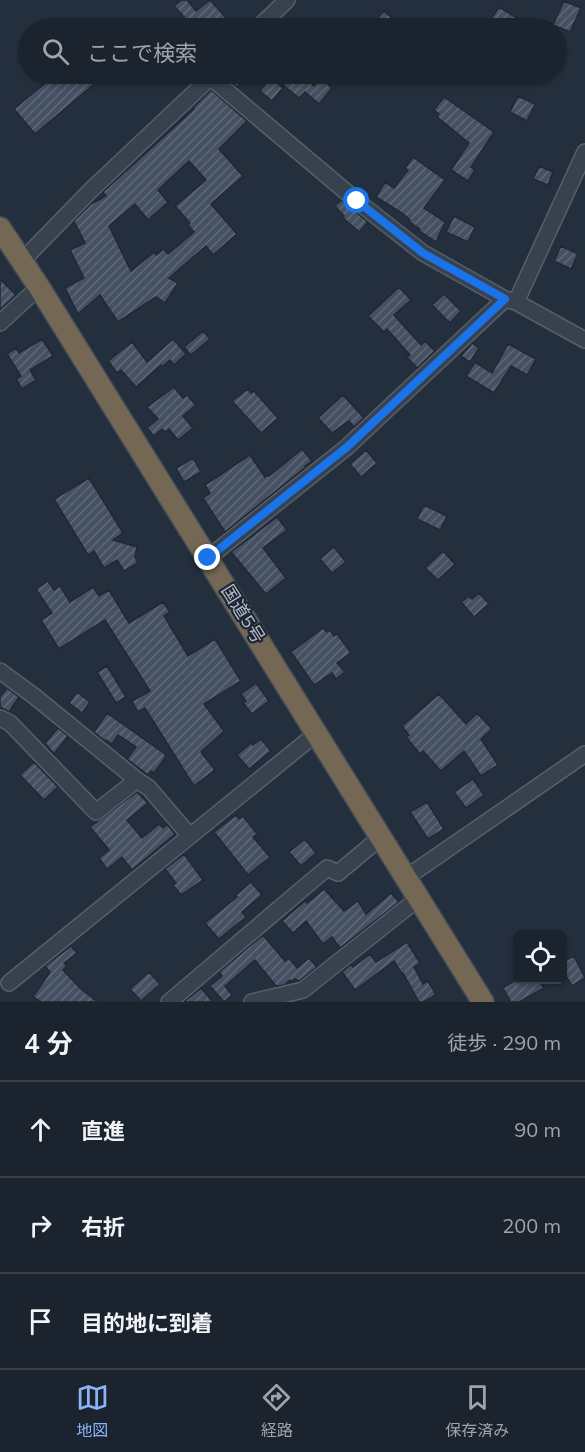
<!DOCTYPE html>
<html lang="ja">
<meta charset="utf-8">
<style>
:root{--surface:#1b232e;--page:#282f3a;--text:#f1f3f6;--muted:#a0a4aa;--line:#39404a;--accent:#8ab4f8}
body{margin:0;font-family:Mulish,"Noto Sans JP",sans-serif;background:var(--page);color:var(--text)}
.controls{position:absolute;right:18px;bottom:18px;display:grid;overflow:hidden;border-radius:9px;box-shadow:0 2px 4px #0004}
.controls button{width:54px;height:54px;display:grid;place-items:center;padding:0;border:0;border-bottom:2px solid var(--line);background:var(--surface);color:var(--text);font:30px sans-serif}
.stop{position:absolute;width:18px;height:18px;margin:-14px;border:4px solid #1a73e8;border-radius:50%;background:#fff}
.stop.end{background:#1a73e8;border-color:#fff;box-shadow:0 2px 6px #0008}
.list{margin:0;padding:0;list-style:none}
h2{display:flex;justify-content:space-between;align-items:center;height:78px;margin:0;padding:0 24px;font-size:26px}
h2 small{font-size:20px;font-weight:400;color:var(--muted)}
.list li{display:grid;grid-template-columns:39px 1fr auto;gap:18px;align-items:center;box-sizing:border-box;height:96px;padding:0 24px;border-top:2px solid var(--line)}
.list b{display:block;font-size:22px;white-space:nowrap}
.list em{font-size:20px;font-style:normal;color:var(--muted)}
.icon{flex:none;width:33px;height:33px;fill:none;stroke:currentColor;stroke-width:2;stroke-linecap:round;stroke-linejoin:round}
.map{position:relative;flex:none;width:585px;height:1002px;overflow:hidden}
.search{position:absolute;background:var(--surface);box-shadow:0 2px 4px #0004;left:18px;right:18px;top:18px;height:66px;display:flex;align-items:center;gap:15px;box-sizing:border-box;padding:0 21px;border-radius:33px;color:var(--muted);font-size:22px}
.sheet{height:366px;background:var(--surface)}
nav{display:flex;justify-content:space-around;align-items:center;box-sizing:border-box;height:84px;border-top:2px solid var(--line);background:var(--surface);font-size:16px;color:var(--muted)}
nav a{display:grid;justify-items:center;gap:3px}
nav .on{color:var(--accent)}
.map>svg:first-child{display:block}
.building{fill:url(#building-hatch);stroke:#1f2835;stroke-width:1.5;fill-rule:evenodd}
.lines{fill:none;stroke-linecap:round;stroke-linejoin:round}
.minor-casing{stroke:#565f6c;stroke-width:18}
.highway-casing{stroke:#434c59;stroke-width:24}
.minor{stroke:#38414e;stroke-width:15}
.highway{stroke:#746855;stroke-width:21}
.route{stroke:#1a73e8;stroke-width:8}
.labels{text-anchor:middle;stroke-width:4.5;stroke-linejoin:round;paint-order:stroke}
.street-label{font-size:18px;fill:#b4bcc9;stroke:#1d2633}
</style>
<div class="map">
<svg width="585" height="1002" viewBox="0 0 585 1002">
<defs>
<pattern id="building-hatch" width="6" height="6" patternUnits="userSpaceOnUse" patternTransform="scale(1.5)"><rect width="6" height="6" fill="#455162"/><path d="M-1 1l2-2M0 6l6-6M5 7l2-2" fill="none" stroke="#5d6877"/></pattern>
</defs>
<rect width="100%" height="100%" fill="#242f3e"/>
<path class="building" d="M181,0H187L196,11L210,0L227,19L216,28H194L174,6Z
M564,1L581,8L570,32L553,25Z
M499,7L533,28H485Z
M384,11L393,19L385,27L377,19Z
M56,74H106L35,134L14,109Z
M225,74H251L237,87L223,76Z
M294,74H301L314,86L320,78L332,88L319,104L305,92L299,98L283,85Z
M271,78L283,88L272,101L260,91Z
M211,90L247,121L219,149L243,176L211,204L237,234L213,255L206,246L169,278L178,283L165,303L156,297L118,322L100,295L78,314L65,288L84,278L70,250L85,243L74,221L91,204L106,196L103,192L194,109L193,108ZM189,161L206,180L175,206L190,223L188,225L194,232L168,254L164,249L156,255L154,252L131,271L109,226L135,204L148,220L168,202L158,190Z
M518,96L535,104L527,121L510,112Z
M444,97L494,132L471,167L475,170L468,181L451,170L469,143L437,117L439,114L434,110Z
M413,157L445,180L424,208L445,222L436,242L419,231L420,229L409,222L410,220L402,213L376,197L385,182L394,188L408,170L405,168Z
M539,166L553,172L548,185L533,179Z
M341,200L368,222L359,232L343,218L344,216L335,206Z
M454,216L475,227L468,242L446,232Z
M561,246L578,254L571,269L554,261Z
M0,279L16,295L0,310Z
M399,287L411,300L394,315L421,345L425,341L435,351L417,368L407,357L410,355L387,329L384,332L368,316Z
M444,294L461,311L450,323L432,305Z
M203,331L210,339L191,355L184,347Z
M42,339L53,356L30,370L36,380L22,389L16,379L21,376L7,354L16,348L19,353Z
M173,339L186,354L174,365L170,360L162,367L161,365L136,387L121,370L117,373L108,361L132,342L147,362Z
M472,343L479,348L470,362L461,356Z
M508,344L536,359L527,375L511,366L494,393L466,376L475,362L492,373Z
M174,387L183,398L187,395L196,405L183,416L193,428L178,440L169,429L165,432L162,429L154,436L147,428L158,419L147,407Z
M248,389L251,393L254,391L278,418L261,433L232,401Z
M343,395L364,418L354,427L349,421L332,433L318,418Z
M302,449L312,461L305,466L306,467L225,532L203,498L210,493L205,485L250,455L265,477L267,475L269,476Z
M366,450L377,463L361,477L350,464Z
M193,458L201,472L184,482L176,468Z
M89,478L123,533L113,540L137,547L135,557L138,563L124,571L117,560L104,568L94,551L88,555L54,499Z
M424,505L447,516L440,530L417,519Z
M277,517L287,530L263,548L286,578L266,594L231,552Z
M334,547L346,562L332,573L320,559Z
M443,551L455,564L438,580L425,568Z
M48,581L54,590L60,586L70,602L93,587L99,596L109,590L129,623L163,602L170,612L164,616L188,656L215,639L241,681L204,704L224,731L201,752L215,770L194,786L145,708L138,712L132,701L150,691L105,620L59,649L41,620L52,613L36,589Z
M479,593L489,604L474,617L461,602L469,596L472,599Z
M323,628L327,632L330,630L334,636L337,634L351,653L337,663L345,672L336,679L332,673L314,685L291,652Z
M107,666L126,697L116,703L97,672Z
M256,683L269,701L252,714L243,703L246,701L241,694Z
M7,688L19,697L9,712L0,707V697Z
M77,692L90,702L82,713L69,703Z
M439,694L466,724L477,713L492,729L481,739L498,765L481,776L464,751L441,771L423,751L420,754L406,737L409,735L402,726Z
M107,713L165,754V758L154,773L151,771L148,775L127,759L136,747L118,735L112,744L106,740L105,741L94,732Z
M58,728L68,736L54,754L45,743Z
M261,739L271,751L249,769L237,755L251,743L253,745Z
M34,762L58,787L44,800L20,775Z
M473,779L484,795L466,808L454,792Z
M137,792L148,803L127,820L142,838L159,824L163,828L167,824L175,834L132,870L122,857L107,869L99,858L109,850L90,827Z
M427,802L444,829L428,839L410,812Z
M236,815L239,819L243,816L257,834L253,837L270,857L248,875L214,832Z
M305,839L316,853L301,866L289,852Z
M184,854L203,880L181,895L173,885L176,883L165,869Z
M251,882L262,895L242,912L246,917L219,939L205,923L237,897L235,896Z
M324,889L344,911L358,901L366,914L391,893L399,902L340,948L332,937L323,944L306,921L293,933L282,921L305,901L307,903Z
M263,935L285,961L289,958L297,968L309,958L317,967L299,981L295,979L291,982L290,980L284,985L276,986L255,960L225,986L232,995L224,1002L210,986L222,976L219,972Z
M407,942L420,963L414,967L423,984L428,981L436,995L423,1002H419L403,973L402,974L394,961L355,990L342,972L351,964L353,967L370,954L376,962Z
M71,946L77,953L64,963L67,966L63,970L82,990L98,1002H41L33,997L50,972L45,966Z
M574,956L585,978L572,986L562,970V962Z
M149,972L160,984L141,1001L130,989Z
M516,980H539L544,988L519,1002H511L503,988Z
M201,988L213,1002H184Z"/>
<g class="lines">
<defs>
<path id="minor" d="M258,28L287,0
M210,77L357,201L423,253L505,299L516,302L585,340
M22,261L91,190L214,74
M516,302L585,152
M0,323L39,287
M208,558L347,447L505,299
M0,671L34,696L137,780L149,788L190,836
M0,718L10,723L96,812L137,780
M407,877L585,754
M9,983L317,733
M169,1002L327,868L338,873L381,837
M252,1002L303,990L419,898"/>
<path id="highway" d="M0,228L39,287L483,1002"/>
</defs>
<use href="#minor" class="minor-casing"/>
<use href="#highway" class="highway-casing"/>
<use href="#minor" class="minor"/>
<use href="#highway" class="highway"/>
</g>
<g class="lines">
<path class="route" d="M208,558L347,447L505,299L423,253L357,201"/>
</g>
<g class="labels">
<g class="street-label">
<text transform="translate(243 614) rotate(58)" y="6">国道5号</text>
</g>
</g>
</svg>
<div class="controls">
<button><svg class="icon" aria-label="locate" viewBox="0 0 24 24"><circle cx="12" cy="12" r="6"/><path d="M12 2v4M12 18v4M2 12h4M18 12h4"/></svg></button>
</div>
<div class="stop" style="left:357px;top:201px"></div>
<div class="stop end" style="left:208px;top:558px"></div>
<div class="search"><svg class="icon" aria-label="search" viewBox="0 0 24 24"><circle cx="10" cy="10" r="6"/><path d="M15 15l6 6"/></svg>ここで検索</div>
</div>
<section class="sheet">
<h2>4 分<small>徒歩 · 290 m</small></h2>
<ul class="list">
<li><svg class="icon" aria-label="ahead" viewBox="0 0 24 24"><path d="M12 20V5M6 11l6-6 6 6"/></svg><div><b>直進</b></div><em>90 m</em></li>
<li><svg class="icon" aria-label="right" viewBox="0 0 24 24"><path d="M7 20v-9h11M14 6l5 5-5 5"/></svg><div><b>右折</b></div><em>200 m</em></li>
<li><svg class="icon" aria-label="arrive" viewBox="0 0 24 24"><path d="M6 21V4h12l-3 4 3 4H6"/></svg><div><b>目的地に到着</b></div></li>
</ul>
</section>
<nav>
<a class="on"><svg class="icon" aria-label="map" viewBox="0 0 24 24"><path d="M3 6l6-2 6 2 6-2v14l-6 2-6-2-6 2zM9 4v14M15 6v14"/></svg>地図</a>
<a><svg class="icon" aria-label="directions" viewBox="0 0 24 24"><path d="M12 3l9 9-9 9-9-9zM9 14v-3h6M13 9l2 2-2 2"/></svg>経路</a>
<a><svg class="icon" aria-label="saved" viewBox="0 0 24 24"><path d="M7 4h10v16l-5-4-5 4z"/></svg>保存済み</a>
</nav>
